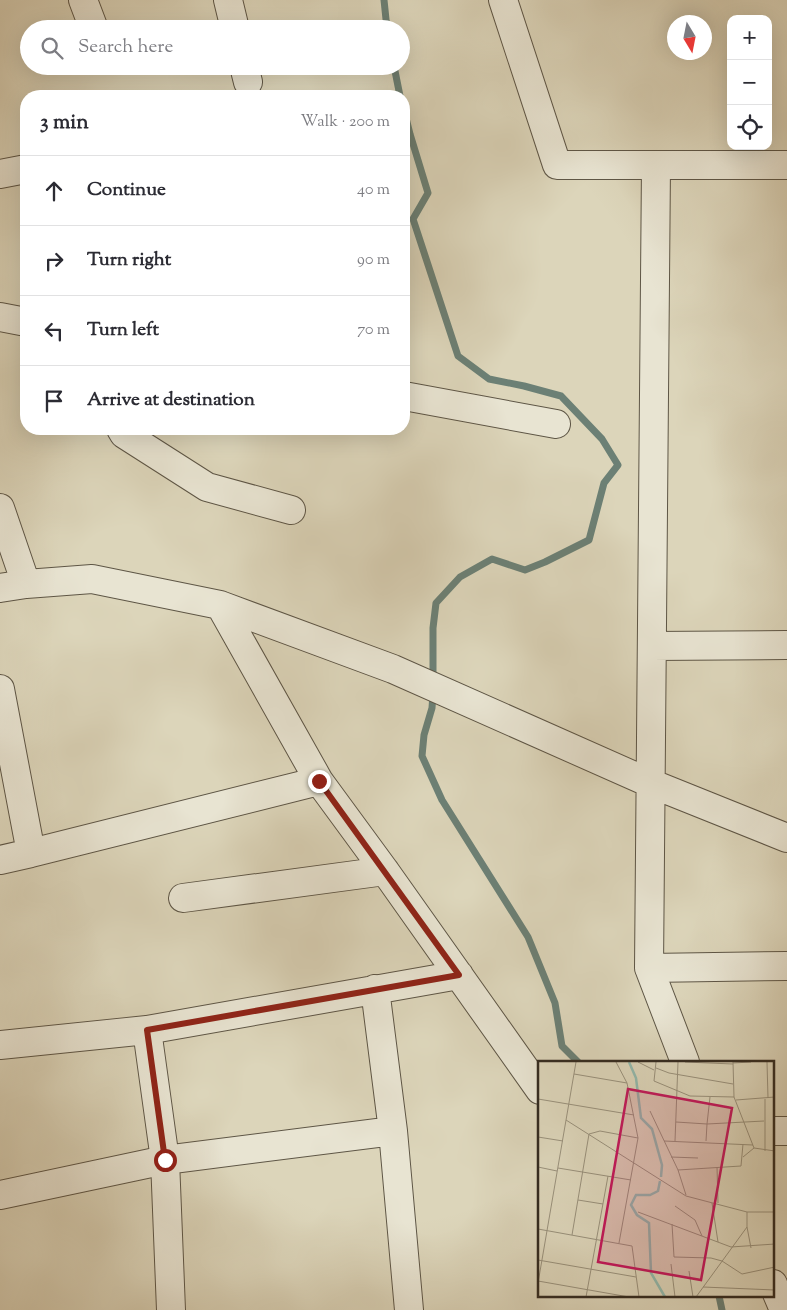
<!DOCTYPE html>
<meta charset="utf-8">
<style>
:root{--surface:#fff;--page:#f2f2f3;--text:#2b2b33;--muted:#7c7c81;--line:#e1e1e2}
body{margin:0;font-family:"Sorts Mill Goudy",serif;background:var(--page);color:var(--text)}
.controls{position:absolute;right:15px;top:15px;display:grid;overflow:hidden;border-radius:10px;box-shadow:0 5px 20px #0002}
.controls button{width:45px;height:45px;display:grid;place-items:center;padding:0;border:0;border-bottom:1px solid var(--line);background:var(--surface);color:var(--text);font:25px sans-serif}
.compass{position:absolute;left:667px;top:15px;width:45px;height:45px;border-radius:50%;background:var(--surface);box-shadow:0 5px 20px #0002;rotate:170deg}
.stop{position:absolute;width:15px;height:15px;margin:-11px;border:4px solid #8f2418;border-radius:50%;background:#fff}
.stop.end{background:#8f2418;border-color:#fff;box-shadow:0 1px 5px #0008}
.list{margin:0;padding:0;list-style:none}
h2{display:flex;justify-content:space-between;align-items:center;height:65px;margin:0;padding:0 20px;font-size:21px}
h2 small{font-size:16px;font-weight:400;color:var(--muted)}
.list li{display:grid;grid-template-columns:32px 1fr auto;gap:15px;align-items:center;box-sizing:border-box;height:70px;padding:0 20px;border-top:1px solid var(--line)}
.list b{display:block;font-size:19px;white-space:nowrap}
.list em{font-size:16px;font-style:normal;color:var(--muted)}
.icon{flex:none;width:28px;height:28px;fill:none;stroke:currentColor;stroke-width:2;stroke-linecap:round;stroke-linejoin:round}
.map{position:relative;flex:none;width:787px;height:1310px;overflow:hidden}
.search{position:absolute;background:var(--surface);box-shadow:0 5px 20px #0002;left:20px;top:20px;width:390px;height:55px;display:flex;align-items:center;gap:12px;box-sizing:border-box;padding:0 18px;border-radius:28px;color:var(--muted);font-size:19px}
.panel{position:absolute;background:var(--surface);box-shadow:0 5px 20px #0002;left:20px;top:90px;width:390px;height:345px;border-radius:20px}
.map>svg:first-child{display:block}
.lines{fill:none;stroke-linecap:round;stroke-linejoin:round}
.stream{stroke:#6c8075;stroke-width:7}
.minor-casing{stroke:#5e5646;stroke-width:30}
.minor{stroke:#e8e4d2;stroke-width:28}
.route{stroke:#8f2418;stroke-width:6}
.inset-river{fill:none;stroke:#92b9ad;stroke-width:2.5}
.inset-road{fill:none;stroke:#99917c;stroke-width:1}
.view{fill:#c2185b;fill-opacity:0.15;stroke:#c2185b;stroke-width:2.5}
.inset-edge{fill:none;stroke:#342b20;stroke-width:2.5}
</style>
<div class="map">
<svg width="787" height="1310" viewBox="0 0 787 1310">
<rect width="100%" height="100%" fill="#dcd5ba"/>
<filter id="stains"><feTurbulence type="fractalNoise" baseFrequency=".004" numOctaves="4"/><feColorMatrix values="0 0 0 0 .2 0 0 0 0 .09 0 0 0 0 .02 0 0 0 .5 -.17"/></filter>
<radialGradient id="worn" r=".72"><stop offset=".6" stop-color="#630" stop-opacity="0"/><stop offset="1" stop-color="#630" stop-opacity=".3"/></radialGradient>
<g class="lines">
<path class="stream" d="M384,0L387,29
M394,66L400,96
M404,110L410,134L428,193L413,219L458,356L489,379L524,386L561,396L602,439L618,465L604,483L589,540L545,562L525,570L492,559L460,577L436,603L433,628V681
M433,694L432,708L424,735L422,756L442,800L528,937L555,1003L562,1046L578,1062
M719,1296L722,1310"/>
<defs>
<path id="minor" d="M83,0L94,29
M228,0L235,29
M503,0L557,165H787
M244,66L248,82
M656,165L649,968L685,1062
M0,174L26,169
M0,317L26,322
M404,396L556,424
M121,429L124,434L207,487L291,510
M0,508L26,584
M0,588L26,584L92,579L220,605L393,669L650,783L787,838
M220,605L319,781
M652,646L787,645
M0,689L31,853
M0,860L31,853L319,781L385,871L540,1090
M183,898L385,871
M649,968L787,966
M375,989L393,1131L409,1310
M147,1030L165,1160L393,1131
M0,1045L147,1030L459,975
M773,1131H787
M0,1195L165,1160L171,1310
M773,1284L784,1310"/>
</defs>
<use href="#minor" class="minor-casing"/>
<use href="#minor" class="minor"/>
</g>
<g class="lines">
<path class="route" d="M165,1160L147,1030L459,975L319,781"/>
</g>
<g transform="translate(538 1061)">
<rect width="236" height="236" fill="#dcd5ba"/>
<path class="inset-river" d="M91,1L98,17L103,57L114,68L124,104L123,116M122,120L120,130L112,134H98L93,144L99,154L111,162L113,212L127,236"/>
<path class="inset-road" d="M78,1L89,22L100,77L81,182M100,1L116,9M118,1L116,20L152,35L196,36M147,1L195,3M195,1L196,36L216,87M229,1L230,37M195,2L213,1M118,7L131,12L195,23M36,13L89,22M172,36L169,63L226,60M0,38L96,54M227,38V90M198,39L237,36M112,50L140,109L203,105L205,83M28,59L148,135L209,151H237M138,61L169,63L168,80M0,76L25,80M126,80L215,84M137,80L140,1M133,96L160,97M205,96L216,87L237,90M0,106L19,110M179,106L180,142M20,107L93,119M140,109L148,134M40,139L65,143M174,142L180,181M137,145L157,159L164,175M100,151L193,186L237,183M134,163L136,196L173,197L184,200L204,213L237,206M209,166L213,187M0,168L94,185L101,236M34,174L51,73L62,70L100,77M0,199L98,216M133,203L137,236M151,210L155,236M0,220L91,236M0,222L38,1M165,226L237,229M48,236L70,115M158,236L209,166V151"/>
<path class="view" d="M90,28L194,47L163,219L60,201Z"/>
<rect width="236" height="236" class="inset-edge"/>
</g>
<rect width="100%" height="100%" filter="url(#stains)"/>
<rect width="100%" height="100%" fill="url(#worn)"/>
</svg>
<div class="controls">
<button>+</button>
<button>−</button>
<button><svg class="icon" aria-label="locate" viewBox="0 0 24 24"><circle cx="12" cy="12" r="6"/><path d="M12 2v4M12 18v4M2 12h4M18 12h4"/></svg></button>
</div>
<svg class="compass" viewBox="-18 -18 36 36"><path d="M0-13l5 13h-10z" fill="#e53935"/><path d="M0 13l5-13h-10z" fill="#7c7c81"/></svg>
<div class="stop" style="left:165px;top:1160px"></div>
<div class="stop end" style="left:319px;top:781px"></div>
<div class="search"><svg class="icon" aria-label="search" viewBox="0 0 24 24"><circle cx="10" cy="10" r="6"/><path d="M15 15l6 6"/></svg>Search here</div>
<section class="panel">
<h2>3 min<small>Walk · 200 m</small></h2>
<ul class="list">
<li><svg class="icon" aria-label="ahead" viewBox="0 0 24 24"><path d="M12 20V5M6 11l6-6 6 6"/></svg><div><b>Continue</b></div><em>40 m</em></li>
<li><svg class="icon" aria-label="right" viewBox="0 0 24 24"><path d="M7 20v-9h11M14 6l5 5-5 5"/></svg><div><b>Turn right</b></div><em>90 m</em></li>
<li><svg class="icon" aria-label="left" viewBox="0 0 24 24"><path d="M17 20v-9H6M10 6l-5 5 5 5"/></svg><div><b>Turn left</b></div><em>70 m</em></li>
<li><svg class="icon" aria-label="arrive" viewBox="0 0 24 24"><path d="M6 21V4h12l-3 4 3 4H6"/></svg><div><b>Arrive at destination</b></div></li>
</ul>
</section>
</div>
